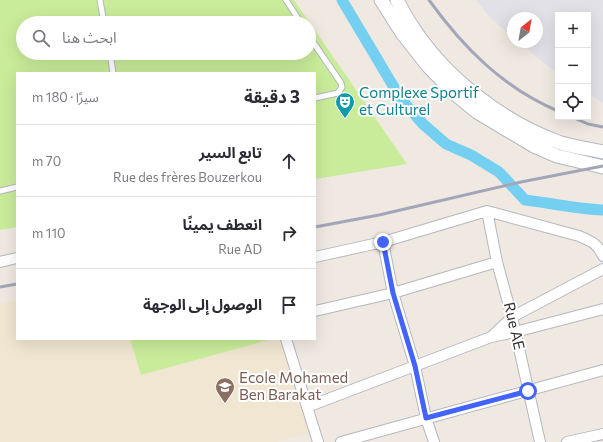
<!DOCTYPE html>
<html lang="ar">
<meta charset="utf-8">
<style>
:root{--surface:#fff;--page:#f2f2f3;--text:#2b2b33;--muted:#7c7c81;--line:#e1e1e2}
body{margin:0;font-family:Commissioner,"Noto Sans Arabic",sans-serif;background:var(--page);color:var(--text);direction:rtl}
.controls{position:absolute;right:12px;top:12px;display:grid;overflow:hidden;border-radius:0px;box-shadow:0 4px 16px #0002}
.controls button{width:36px;height:36px;display:grid;place-items:center;padding:0;border:0;border-bottom:1px solid var(--line);background:var(--surface);color:var(--text);font:20px sans-serif}
.compass{position:absolute;left:507px;top:12px;width:36px;height:36px;border-radius:50%;background:var(--surface);box-shadow:0 4px 16px #0002;rotate:31deg}
.stop{position:absolute;width:12px;height:12px;margin:-9px;border:3px solid #4264fb;border-radius:50%;background:#fff}
.stop.end{background:#4264fb;border-color:#fff;box-shadow:0 1px 4px #0008}
.list{margin:0;padding:0;list-style:none}
h2{display:flex;justify-content:space-between;align-items:center;height:52px;margin:0;padding:0 16px;font-size:17px}
h2 small{font-size:13px;font-weight:400;color:var(--muted)}
.list li{display:grid;grid-template-columns:26px 1fr auto;gap:12px;align-items:center;box-sizing:border-box;height:72px;padding:0 16px;border-top:1px solid var(--line)}
.list b{display:block;font-size:15px;white-space:nowrap}
.list p{margin:0;font-size:13px;white-space:nowrap;color:var(--muted)}
.list em{font-size:13px;font-style:normal;color:var(--muted)}
.icon{flex:none;width:22px;height:22px;fill:none;stroke:currentColor;stroke-width:2;stroke-linecap:round;stroke-linejoin:round}
.map{position:relative;flex:none;width:603px;height:442px;overflow:hidden;direction:ltr}
.search{position:absolute;background:var(--surface);box-shadow:0 4px 16px #0002;left:16px;top:16px;width:300px;height:44px;display:flex;align-items:center;gap:10px;box-sizing:border-box;padding:0 14px;border-radius:22px;color:var(--muted);font-size:15px}
.panel{position:absolute;background:var(--surface);box-shadow:0 4px 16px #0002;left:16px;top:72px;width:300px;height:268px;border-radius:0px;direction:rtl}
.map>svg:first-child{display:block}
.industrial{fill:#e3e1e8}
.education{fill:#f0e6d1}
.pitch{fill:#c9ec9a;fill-rule:evenodd}
.lines{fill:none;stroke-linecap:round;stroke-linejoin:round}
.canal{stroke:#75cff0;stroke-width:11}
.service-casing{stroke:#b4b7c1;stroke-width:7}
.minor-casing{stroke:#b4b7c1;stroke-width:12}
.tertiary-casing{stroke:#b4b7c1;stroke-width:15}
.service{stroke:#fff;stroke-width:5}
.minor{stroke:#fff;stroke-width:10}
.tertiary{stroke:#fff;stroke-width:13}
.rail{stroke:#a3a6b8;stroke-width:3}
.route{stroke:#4264fb;stroke-width:5}
.labels{text-anchor:middle;stroke-width:4;stroke-linejoin:round;paint-order:stroke}
.culture-label{font-size:15px;fill:#0d838f;stroke:#fff;text-anchor:start}
.street-label{font-size:15px;fill:#2e2e2e;stroke:#fff}
.education-label{font-size:15px;fill:#785e54;stroke:#fff;text-anchor:start}
</style>
<div class="map">
<svg width="603" height="442" viewBox="0 0 603 442">
<rect width="100%" height="100%" fill="#efe9e1"/>
<path class="industrial" d="M476,0H603V103L588,93V15H558V73L549,67L519,42H537V18H513V37L492,20Z"/>
<path class="education" d="M17,300V339H130L141,375L272,339H284L310,433L276,442H0V304Z"/>
<path class="pitch" d="M0,0H294L407,164L315,179V73H17V227L0,230ZM23,23H309V53H23Z
M130,339H272L141,375Z"/>
<g class="lines">
<path class="canal" d="M342,0L401,99L423,124L446,144L471,155L499,172L525,200C551,203 577,209 603,210"/>
<defs>
<path id="service" d="M100,0L104,23
M286,0L301,23
M309,36L341,83L342,87L338,93L315,98
M110,53L113,73
M0,191L17,187"/>
<path id="minor" d="M487,211L497,262L512,317L540,442
M383,242L393,293L415,366L426,418L434,442
M315,257L383,242L487,211L579,236C592,242 597,243 603,256
M0,262L17,258
M315,311L393,293L497,262
M491,337L512,317L603,269
M286,339L318,442
M307,407L491,337L515,332L603,309
M341,442L603,370
M567,442L603,434"/>
<path id="tertiary" d="M381,0L402,33L427,65L455,94L477,112L534,146L557,156L603,167
M397,0C402,9 406,18 412,26C445,78 504,123 561,143C574,147 589,149 603,152"/>
</defs>
<use href="#service" class="service-casing"/>
<use href="#minor" class="minor-casing"/>
<use href="#tertiary" class="tertiary-casing"/>
<use href="#service" class="service"/>
<use href="#minor" class="minor"/>
<use href="#tertiary" class="tertiary"/>
<path class="rail" d="M429,0C463,47 503,88 558,111
M572,117L588,124L603,127
M315,227L379,215L521,182L603,166
M0,287L17,284"/>
</g>
<g class="lines">
<path class="route" d="M383,242L393,293L415,366L426,418L528,391"/>
</g>
<defs>
<symbol id="theatre-pin" viewBox="-11 -11 22 30"><path d="M0 17L-7.5 6A9.5 9.5 0 1 1 7.5 6Z" fill="#0f9aa8" stroke="#fff"/><path d="M-5-5.5Q0-4 5-5.5V0Q5 5 0 6Q-5 5-5 0ZM-3.3-2.5H-1v1.5H-3.3ZM1-2.5H3.3v1.5H1ZM-2.8 1Q0 5.5 2.8 1Z" fill="#fff"/></symbol>
<symbol id="school-pin" viewBox="-11 -11 22 30"><path d="M0 17L-7.5 6A9.5 9.5 0 1 1 7.5 6Z" fill="#8d6e63" stroke="#fff"/><path d="M0-5L7-2L0 1L-7-2ZM-4 1L0 2.5L4 1V4Q0 6-4 4Z" fill="#fff"/></symbol>
</defs>
<g fill-rule="evenodd">
<use href="#theatre-pin" x="334" y="91" width="22" height="30"/>
<use href="#school-pin" x="214" y="376" width="22" height="30"/>
</g>
<g class="labels">
<g class="culture-label">
<text x="359" y="98">Complexe Sportif<tspan x="359" dy="17">et Culturel</tspan></text>
</g>
<g class="street-label">
<text transform="translate(514 326) rotate(77)" y="5">Rue AE</text>
</g>
<g class="education-label">
<text x="239" y="383">Ecole Mohamed<tspan x="239" dy="17">Ben Barakat</tspan></text>
</g>
</g>
</svg>
<div class="controls">
<button>+</button>
<button>−</button>
<button><svg class="icon" aria-label="locate" viewBox="0 0 24 24"><circle cx="12" cy="12" r="6"/><path d="M12 2v4M12 18v4M2 12h4M18 12h4"/></svg></button>
</div>
<svg class="compass" viewBox="-18 -18 36 36"><path d="M0-13l5 13h-10z" fill="#e53935"/><path d="M0 13l5-13h-10z" fill="#7c7c81"/></svg>
<div class="stop" style="left:528px;top:391px"></div>
<div class="stop end" style="left:383px;top:242px"></div>
<div class="search"><svg class="icon" aria-label="search" viewBox="0 0 24 24"><circle cx="10" cy="10" r="6"/><path d="M15 15l6 6"/></svg>ابحث هنا</div>
<section class="panel">
<h2>3 دقيقة<small>سيرًا · 180 m</small></h2>
<ul class="list">
<li><svg class="icon" aria-label="ahead" viewBox="0 0 24 24"><path d="M12 20V5M6 11l6-6 6 6"/></svg><div><b>تابع السير</b><p>Rue des frères Bouzerkou</p></div><em>70 m</em></li>
<li><svg class="icon" aria-label="right" viewBox="0 0 24 24"><path d="M7 20v-9h11M14 6l5 5-5 5"/></svg><div><b>انعطف يمينًا</b><p>Rue AD</p></div><em>110 m</em></li>
<li><svg class="icon" aria-label="arrive" viewBox="0 0 24 24"><path d="M6 21V4h12l-3 4 3 4H6"/></svg><div><b>الوصول إلى الوجهة</b></div></li>
</ul>
</section>
</div>
